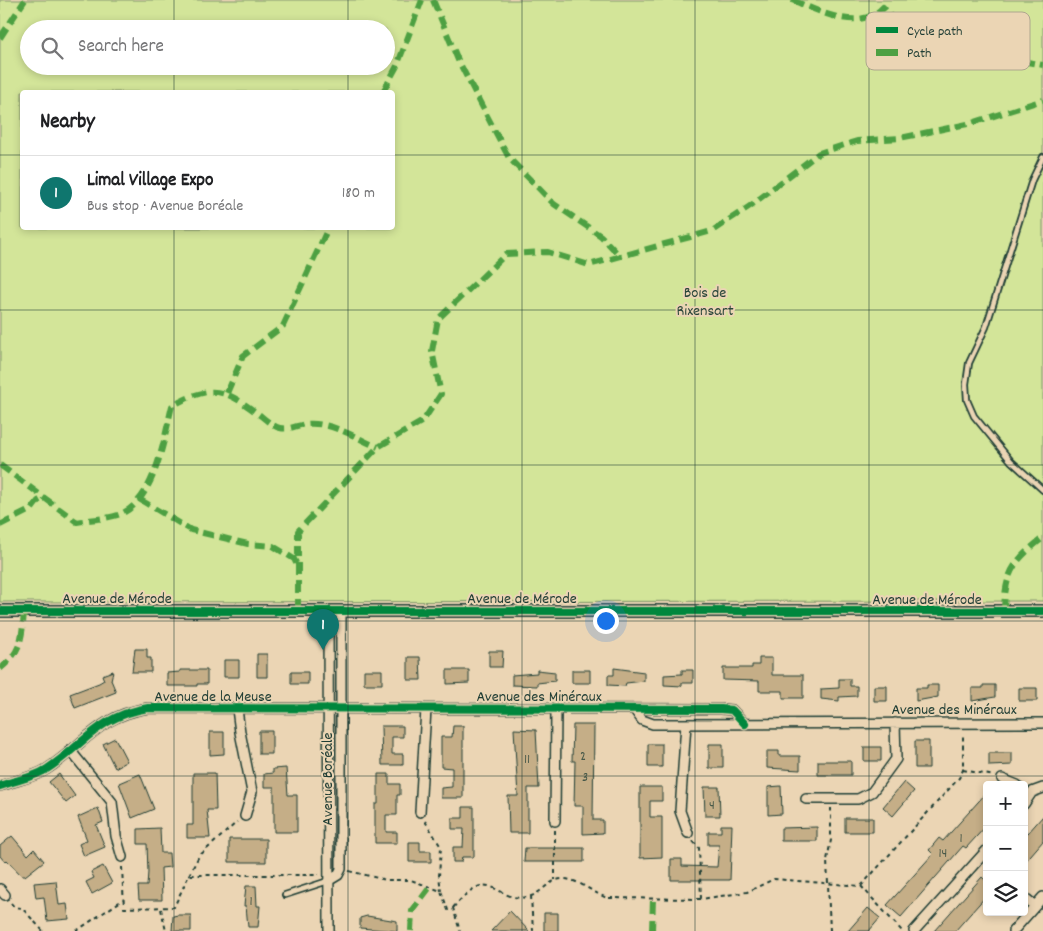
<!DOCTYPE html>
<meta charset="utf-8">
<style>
:root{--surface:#fff;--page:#f6f6f6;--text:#202124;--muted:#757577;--line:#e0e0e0;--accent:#0f766e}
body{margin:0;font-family:Dekko,sans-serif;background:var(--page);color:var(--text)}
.controls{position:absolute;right:15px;bottom:15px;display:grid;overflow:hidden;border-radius:5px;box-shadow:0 2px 8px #0003}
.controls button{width:45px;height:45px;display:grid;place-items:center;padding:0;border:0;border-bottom:1px solid var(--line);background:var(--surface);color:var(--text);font:25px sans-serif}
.you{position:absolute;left:605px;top:620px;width:18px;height:18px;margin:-12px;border:4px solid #fff;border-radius:50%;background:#1a73e8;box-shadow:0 0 0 8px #1a73e833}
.badge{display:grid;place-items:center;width:32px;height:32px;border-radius:50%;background:var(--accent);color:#fff;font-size:16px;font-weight:700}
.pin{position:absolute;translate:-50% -41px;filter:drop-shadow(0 1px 2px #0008)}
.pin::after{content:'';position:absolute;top:26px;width:18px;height:15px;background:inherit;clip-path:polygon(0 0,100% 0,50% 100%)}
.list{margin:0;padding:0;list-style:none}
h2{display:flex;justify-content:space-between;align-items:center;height:65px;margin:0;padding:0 20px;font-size:21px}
h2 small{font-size:16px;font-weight:400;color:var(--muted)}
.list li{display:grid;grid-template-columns:32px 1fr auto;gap:15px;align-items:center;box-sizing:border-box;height:75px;padding:0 20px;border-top:1px solid var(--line)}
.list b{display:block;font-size:19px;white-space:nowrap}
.list p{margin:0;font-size:16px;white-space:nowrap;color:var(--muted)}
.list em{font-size:16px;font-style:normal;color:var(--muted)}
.icon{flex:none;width:28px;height:28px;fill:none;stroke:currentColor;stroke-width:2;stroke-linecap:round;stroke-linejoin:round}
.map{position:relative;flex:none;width:1043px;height:931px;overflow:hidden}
.search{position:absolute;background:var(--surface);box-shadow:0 2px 8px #0003;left:20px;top:20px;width:375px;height:55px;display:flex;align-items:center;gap:12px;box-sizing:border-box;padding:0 18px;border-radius:28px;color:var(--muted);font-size:19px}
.panel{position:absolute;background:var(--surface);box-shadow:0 2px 8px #0003;left:20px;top:90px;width:375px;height:140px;border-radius:5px}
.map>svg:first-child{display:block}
.green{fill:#d3e599;stroke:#799166;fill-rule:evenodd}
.building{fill:#c5ae87;stroke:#1f3d34}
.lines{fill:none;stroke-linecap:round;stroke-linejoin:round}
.service-casing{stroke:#1f3d34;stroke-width:8}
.minor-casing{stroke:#1f3d34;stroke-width:12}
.tertiary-casing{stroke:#1f3d34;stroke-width:14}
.path{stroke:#1f3d34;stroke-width:2;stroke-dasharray:4 4;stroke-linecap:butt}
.service{stroke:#ebd5b4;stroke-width:4.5}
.minor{stroke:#ebd5b4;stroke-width:9}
.tertiary{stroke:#ebd5b4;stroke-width:10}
.quiet{stroke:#4da043;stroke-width:6;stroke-dasharray:12 6;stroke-linecap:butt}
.cycleway-casing{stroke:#ebd5b4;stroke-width:11}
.cycleway{stroke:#00873e;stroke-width:8}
.grid{fill:none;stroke:#1f3d34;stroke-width:1;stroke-opacity:0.55}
.labels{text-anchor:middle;stroke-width:4;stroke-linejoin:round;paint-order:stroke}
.number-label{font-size:14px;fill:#485949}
.park-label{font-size:16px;fill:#284539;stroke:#ebd5b4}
.street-label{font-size:16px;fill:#1f3d34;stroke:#ebd5b4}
.key{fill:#ebd5b4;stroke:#aea78e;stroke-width:1}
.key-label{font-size:14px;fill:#1f3d34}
</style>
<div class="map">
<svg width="1043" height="931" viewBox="0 0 1043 931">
<rect width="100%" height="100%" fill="#ebd5b4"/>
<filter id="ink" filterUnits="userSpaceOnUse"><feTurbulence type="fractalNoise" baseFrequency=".02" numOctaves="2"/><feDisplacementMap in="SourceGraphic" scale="10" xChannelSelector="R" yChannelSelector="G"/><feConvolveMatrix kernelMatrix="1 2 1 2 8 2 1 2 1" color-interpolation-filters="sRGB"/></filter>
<g filter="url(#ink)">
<path class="green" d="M0,0H1043V601L0,602ZM29,29H386V66H29ZM22,92H392V228H22Z"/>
<path class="building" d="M135,649H147V658H151V672H132Z
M489,651H503L502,667H489Z
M257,654H267V677H257Z
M408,657H420L421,680H408Z
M759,658H772V675H803V698H783V691H759V681L723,680V668H752V665H759Z
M224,660H239V677H224Z
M614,668L644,672V681L626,683L625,686L608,685V675H614Z
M180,670H207V684H197V686H167V673L180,672Z
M364,670H382V684H364Z
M447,670H469V683L447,684Z
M537,670L555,672V681L537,683V686L512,685V675L537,673Z
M572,670H590V683H572Z
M682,670H693V683H682V686L664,685V675L682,674Z
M113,671L111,680L116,692L75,708L70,694L99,683L104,680L102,675Z
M291,672H308V684H291Z
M839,679H850V686H857V696L839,697V701L821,699V689L839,688Z
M927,685H938V697L916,701V688H927Z
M983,685H995V697L972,701V688H983Z
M874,686H887V701H874Z
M1019,688H1037V701H1019Z
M573,725H594L593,820H603V833L583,834V806H574L575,761H572Z
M381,726H403V737H392V754H403V765H382Z
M453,726H463V798H441V788L452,787V768L441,767V737H452Z
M514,729L536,730L539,788H528V833H509L508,796H518Z
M259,731H272V754H259Z
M210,732H224V754L210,755Z
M115,738L127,761L115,768L103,744Z
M915,741H929V768H915Z
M648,744H662V767H648Z
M709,744H723V768H709Z
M864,747H881V761H864Z
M767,751H779V756H800V770L767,768Z
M989,753H1012V765L989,766Z
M818,761H851V775H818Z
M286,768L288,795H297V832H274V787H264V774L273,773V769Z
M193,773H215L216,810H207L210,838H187V825H193Z
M59,774L75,796L66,803L49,782Z
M140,774L154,809L132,818L119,783Z
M378,774H389V784H400V795H397V815H386V832H397V843H375V804H378Z
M904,782L914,791L893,816L883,807Z
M781,786L782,814L768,815V787Z
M640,787H662V801H650V817H662V857L640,858Z
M704,787H719L720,816H705Z
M987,792V825L966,848L963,846L901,917L887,905L933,854L929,850L939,838L943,841Z
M463,807H474V857H462L461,862H453V847H463L464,829H452V818H463Z
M98,808L103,822L96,825L105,847L84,856L79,844L87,840L78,817Z
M1043,816V841L1024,863V830L1028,833Z
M845,818H873V832H845Z
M721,825H732L730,880H671V859H682V866L717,867L719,845H708V832H721Z
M817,827V841H781V828Z
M160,828L161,853H169L170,867L161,868L162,900H139L138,886H147L148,872L147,844H138V829Z
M12,836L28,855L34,849L44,861L25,876H22L7,860L5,862L0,856V846Z
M229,839H266V862H229Z
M409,842H420V851H431V862H409Z
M525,848H584V862H524Z
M103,866L112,883L92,894L86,882L94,878L91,872Z
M982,877L987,882V895L955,931H934Z
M56,881L59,905L67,904L69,919L47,921L44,897L36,898L34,883Z
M246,886H256L257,906H260L258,927H248L246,906H244Z
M868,908L880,918L869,931H848Z
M510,911L529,931H491Z
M544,913H558V931H544Z
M178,915H191V931H172L173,916Z
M367,916L397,921V931L360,928V918Z"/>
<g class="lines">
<defs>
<path id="service" d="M1043,157L1032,180L986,327L969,363L966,384L967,400L974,416L1011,461L1043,490
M285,895L328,881"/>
<path id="minor" d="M328,611L329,931
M237,709L240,732L252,792L245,816
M634,709L642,720L653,724L1043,723
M686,724L680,811L688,833
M70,750L112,802L116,836L122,857
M1002,779L1017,785
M0,786C16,780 33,778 47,769C85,744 98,716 148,708L721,709L732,710L745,724
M806,799H858L872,792L896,759L895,723
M1024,804L1032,792L1043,788
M420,812L426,709
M555,821L556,709
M328,881L338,875L341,869V611
M0,889L5,895
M1024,897L1035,906
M914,931L987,850
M1013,931L1043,897"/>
<path id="tertiary" d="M0,611H1043"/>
</defs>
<use href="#service" class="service-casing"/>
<use href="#minor" class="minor-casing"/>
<use href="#tertiary" class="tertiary-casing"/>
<path class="path" d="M963,770L995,776
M425,821L441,847L439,876L441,891
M555,830V880
M693,841L699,848L701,899
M122,867L124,908L174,907L189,875H319
M349,871L386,880H411L441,891L448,910L453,908L460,931
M189,875L199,856L237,822
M861,886L902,931
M531,896L533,931
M11,903L14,907L22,908L43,931
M453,908C494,859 494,907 531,896C543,892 550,878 565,879C579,880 593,893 607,898L701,899L747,892L774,879L861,886L959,778L963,770V733
M161,909L166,931
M76,931L124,899
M830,931L827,860L831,840V808"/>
<use href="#service" class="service"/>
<use href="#minor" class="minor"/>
<use href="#tertiary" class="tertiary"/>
<path class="quiet" d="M433,0L458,60L509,158L554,204L601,236L620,256
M792,0C819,11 859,33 883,7L905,31L928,43L1043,65
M0,38L25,0
M383,92L397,66L422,0
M227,393L243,356L283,326L328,228
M0,465L77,522C91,519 110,519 123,513C156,496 164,438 172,406C213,383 225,389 261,416C266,420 274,427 280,428C290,430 297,425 306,424C330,421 356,438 378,447
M139,499L191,530L248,544L273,546L294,559L298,567
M0,525L32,509L38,501L45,497
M298,611V531L378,447L423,421L441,394L432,351L438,319L506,254L548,252L589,265L712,231L750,206L819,153L857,141L900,138L972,123L1043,100
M1004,611C1005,573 1013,561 1043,538
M0,669C22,651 22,638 24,611
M411,931L412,911L430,887
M652,931L653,898"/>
<defs>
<path id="cycleway" d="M0,611H1043
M0,786C16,780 33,778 47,769C85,744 98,716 148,708L721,709L732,710L745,724"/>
</defs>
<use href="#cycleway" class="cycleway-casing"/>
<use href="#cycleway" class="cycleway"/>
</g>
</g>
<path class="grid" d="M174,0V29M348,0V29M522,0V931M695,0V931M869,0V931M174,66V92M348,66V92M0,155H22M392,155H1043M174,228V931M348,228V931M0,310H1043M0,465H1043M0,621H1043M0,776H1043"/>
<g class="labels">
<g class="number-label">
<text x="583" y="760">2</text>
<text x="527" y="763">11</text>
<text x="585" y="781">3</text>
<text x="712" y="809">4</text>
<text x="961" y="842">1</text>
<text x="943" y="857">14</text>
<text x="251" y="905">1</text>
</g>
<g class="park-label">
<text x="705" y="297">Bois de<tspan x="705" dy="18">Rixensart</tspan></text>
</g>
<g class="street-label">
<text x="117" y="603">Avenue de Mérode</text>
<text x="522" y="603">Avenue de Mérode</text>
<text x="927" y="604">Avenue de Mérode</text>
<text x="213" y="701">Avenue de la Meuse</text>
<text x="539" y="701">Avenue des Minéraux</text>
<text x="954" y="714">Avenue des Minéraux</text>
<text transform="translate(326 779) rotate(-90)" y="6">Avenue Boréale</text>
</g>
</g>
<rect x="866" y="12" width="164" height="58" rx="8" class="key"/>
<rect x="876" y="27" width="22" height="6" fill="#00873e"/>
<rect x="876" y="49" width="22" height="7" fill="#4da043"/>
<g class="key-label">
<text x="907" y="35">Cycle path</text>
<text x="907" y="57">Path</text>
</g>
</svg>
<div class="controls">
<button>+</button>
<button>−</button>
<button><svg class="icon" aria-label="layers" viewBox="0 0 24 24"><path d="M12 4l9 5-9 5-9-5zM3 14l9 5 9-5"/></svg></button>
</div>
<div class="you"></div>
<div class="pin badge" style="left:323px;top:650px">1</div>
<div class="search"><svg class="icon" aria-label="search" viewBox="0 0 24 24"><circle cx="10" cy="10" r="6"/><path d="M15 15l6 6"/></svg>Search here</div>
<section class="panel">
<h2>Nearby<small></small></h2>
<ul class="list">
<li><span class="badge">1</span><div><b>Limal Village Expo</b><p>Bus stop · Avenue Boréale</p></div><em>180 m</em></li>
</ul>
</section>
</div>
